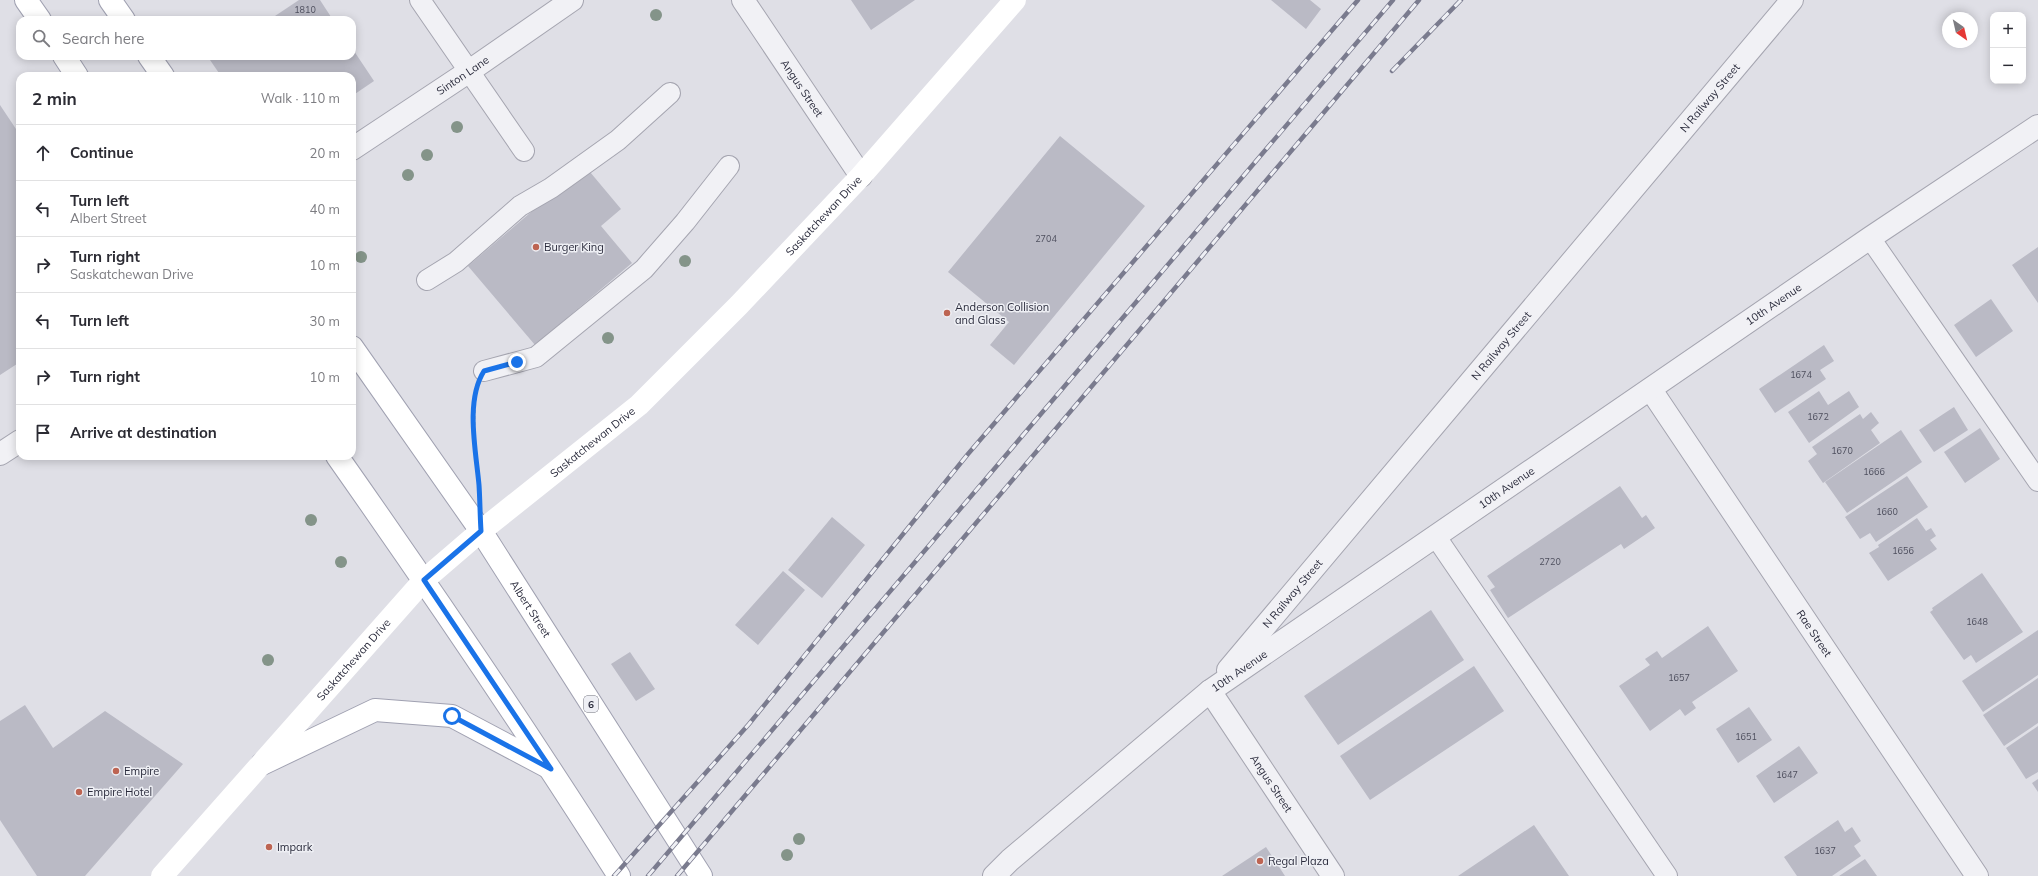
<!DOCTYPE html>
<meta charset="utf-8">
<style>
:root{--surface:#fff;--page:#f7f7f7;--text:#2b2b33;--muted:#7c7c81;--line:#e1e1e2}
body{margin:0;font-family:Mulish,sans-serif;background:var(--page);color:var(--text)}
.controls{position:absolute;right:12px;top:12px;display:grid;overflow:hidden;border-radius:8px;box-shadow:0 2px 10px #0003}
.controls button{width:36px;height:36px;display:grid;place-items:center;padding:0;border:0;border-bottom:1px solid var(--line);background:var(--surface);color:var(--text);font:20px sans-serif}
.compass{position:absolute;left:1942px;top:12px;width:36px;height:36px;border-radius:50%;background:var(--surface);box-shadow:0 2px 10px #0003;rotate:146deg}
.stop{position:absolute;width:12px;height:12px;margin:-9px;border:3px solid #1a73e8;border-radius:50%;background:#fff}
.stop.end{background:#1a73e8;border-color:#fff;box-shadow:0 1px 4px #0008}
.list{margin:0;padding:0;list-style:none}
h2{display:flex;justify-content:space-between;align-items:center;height:52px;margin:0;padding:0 16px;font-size:17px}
h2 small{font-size:13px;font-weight:400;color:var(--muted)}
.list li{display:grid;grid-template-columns:26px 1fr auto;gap:12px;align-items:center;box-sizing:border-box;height:56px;padding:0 16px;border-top:1px solid var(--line)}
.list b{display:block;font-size:15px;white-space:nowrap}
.list p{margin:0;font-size:13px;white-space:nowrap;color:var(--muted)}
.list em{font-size:13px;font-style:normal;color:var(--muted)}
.icon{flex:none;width:22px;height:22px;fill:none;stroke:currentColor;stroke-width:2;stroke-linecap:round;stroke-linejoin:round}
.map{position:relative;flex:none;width:2038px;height:876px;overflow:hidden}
.search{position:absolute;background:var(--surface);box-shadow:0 2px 10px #0003;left:16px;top:16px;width:340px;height:44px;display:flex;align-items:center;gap:10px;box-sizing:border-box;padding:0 14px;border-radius:12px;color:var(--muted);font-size:15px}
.panel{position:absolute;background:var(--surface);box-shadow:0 2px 10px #0003;left:16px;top:72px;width:340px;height:388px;border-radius:12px}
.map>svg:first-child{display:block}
.building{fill:#babac5}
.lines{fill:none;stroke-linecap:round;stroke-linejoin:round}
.service-casing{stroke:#a5a5b0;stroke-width:22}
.minor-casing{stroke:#a5a5b0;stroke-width:24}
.tertiary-casing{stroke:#a5a5b0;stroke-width:24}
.primary-casing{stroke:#a0a1b1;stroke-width:24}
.path{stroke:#b9bac1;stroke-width:2.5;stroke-dasharray:3 3;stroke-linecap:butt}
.service{stroke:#f1f1f5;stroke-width:20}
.minor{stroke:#f1f1f5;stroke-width:22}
.tertiary{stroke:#f1f1f5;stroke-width:22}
.secondary{stroke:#fff;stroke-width:22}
.primary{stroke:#fff;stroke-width:22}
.rail-casing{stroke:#7a7b8e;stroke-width:4.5}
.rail{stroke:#eeeff4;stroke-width:3;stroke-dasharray:9;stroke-linecap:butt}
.tree{fill:#849489}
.route{stroke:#1a73e8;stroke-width:5}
.poi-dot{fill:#bd6452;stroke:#eeeff4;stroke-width:1.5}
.labels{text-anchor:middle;stroke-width:3;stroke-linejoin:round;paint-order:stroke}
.number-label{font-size:9px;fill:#4e4f5e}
.shield{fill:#eeeff4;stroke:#656673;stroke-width:1}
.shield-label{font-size:10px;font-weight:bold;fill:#2a2b3c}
.street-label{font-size:11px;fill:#2a2b3c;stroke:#eeeff4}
.poi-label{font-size:11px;fill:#2a2b3c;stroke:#eeeff4;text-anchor:start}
</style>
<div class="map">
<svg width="2038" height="876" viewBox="0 0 2038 876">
<rect width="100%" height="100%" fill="#dfdfe6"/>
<path class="building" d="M299,0H320L333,20H269Z
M851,0H915L871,30Z
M1271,0H1310L1321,9L1306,29Z
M352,48L374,81L352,96V76H221L210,60L217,56H352Z
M0,105L20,135V362L0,375Z
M1060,136L1145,206L1014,365L990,345L1009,322L948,272Z
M585,166L621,209L601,226L632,263L535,345L468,266Z
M2038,247V303L2012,265Z
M1991,299L2013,331L1976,357L1954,325Z
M1824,345L1834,361L1820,370L1826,379L1775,413L1759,389Z
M1819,391L1828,405L1849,391L1859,407L1809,443L1788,412Z
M1954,407L1968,430L1934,452L1919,430Z
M1871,412L1879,423L1871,430L1880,443L1823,483L1808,461L1817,454L1812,447L1860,414L1863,419Z
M1980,428L2000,459L1965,483L1944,452Z
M1901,430L1922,462L1847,513L1825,482Z
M1907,476L1928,507L1876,542L1870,533L1860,539L1845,517Z
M1620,486L1642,518L1646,515L1655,528L1624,549L1621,544L1508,618L1490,590L1495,587L1487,576Z
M832,517L865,545L822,598L788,570Z
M1917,518L1926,531L1931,528L1936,536L1930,540L1937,549L1888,581L1869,553L1879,547L1878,545Z
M783,571L805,590L758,645L735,625Z
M1982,573L2023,632L1976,663L1971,655L1964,660L1930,612L1933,610L1932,608Z
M1431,610L1464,660L1338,745L1304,696Z
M1708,626L1738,671L1692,702L1696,708L1685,716L1680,709L1650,731L1619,686L1650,665L1645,659L1657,651L1662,658Z
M2038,630V675L1983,712L1962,681Z
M630,652L655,689L636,701L611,664Z
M1474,666L1504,711L1370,800L1340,756Z
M2038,678V723L2004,746L1983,715Z
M25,705L53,748L105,711L183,764L85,876H37L0,820V721Z
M1749,707L1772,740L1738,763L1716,729Z
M2038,726V772L2026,779L2006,748Z
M1799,746L1818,773L1774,803L1756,776Z
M2038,779V792L2032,783Z
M1838,820L1845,832L1852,827L1861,841L1854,846L1861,856L1832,876H1797L1784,857Z
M1534,825L1569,876H1458Z
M1266,847L1285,876H1222Z
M1865,859L1877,876H1839Z"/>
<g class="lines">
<defs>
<path id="service" d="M420,0L524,151
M1870,238L2038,481
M427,280L456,262L520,206L551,188L618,140L670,93
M484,371L536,357L644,269L685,222L729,166
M1436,537L1667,876"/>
<g id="minor">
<path id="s1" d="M743,0L861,176"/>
<path id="s2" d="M352,149L468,72L572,0"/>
<path id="s3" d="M1651,390L1977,876"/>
<path id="s4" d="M1228,670L1792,0"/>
<path id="s5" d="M1210,691L1333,876"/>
<path id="s6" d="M994,876L1010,860L1210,691L1870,238L2038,126"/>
</g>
<path id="tertiary" d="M0,454L20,441"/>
<g id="primary">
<path d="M26,0L40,20"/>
<path d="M110,0L124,20"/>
<path d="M64,56L77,76"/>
<path d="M149,56L163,76"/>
<path id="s8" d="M352,347L481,531L701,876"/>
<path d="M337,456C434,594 529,734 619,876"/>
<path d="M262,764L375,710L452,716L548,767"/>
</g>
</defs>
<use href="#service" class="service-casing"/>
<use href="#minor" class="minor-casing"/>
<use href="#tertiary" class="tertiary-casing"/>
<use href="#primary" class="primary-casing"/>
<path class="path" d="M475,398L474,434L478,473"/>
<use href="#service" class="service"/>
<use href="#minor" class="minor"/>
<use href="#tertiary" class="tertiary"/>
<path class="secondary" id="s7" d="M162,876L424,580L481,531L639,405L739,305L861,176L1015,0"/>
<use href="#primary" class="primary"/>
<defs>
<path id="rail" d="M1392,71L1461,0
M614,876L749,724L968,454L1358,0
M648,876L1393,0
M677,876L1419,0"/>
</defs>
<use href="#rail" class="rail-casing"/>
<use href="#rail" class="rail"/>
</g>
<g class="tree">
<circle cx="656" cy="15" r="6"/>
<circle cx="457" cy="127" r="6"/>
<circle cx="427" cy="155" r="6"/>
<circle cx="408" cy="175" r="6"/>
<circle cx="361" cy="257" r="6"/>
<circle cx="685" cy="261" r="6"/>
<circle cx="608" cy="338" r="6"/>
<circle cx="311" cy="520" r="6"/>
<circle cx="341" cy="562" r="6"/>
<circle cx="268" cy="660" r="6"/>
<circle cx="799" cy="839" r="6"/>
<circle cx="787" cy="855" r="6"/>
</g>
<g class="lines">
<path class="route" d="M452,716L551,769L424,580L481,531C480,516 480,500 479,485C476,451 465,401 484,371L517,362"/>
</g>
<g class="poi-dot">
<circle cx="536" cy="247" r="4"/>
<circle cx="947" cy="313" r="4"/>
<circle cx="116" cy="771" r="4"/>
<circle cx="79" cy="792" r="4"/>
<circle cx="269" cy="847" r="4"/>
<circle cx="1260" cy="861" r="4"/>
</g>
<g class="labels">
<g class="number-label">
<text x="305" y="13">1810</text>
<text x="1046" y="242">2704</text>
<text x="1801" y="378">1674</text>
<text x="1818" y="420">1672</text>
<text x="1842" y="454">1670</text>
<text x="1874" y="475">1666</text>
<text x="1887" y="515">1660</text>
<text x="1903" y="554">1656</text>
<text x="1550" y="565">2720</text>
<text x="1977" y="625">1648</text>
<text x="1679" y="681">1657</text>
<text x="1746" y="740">1651</text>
<text x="1787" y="778">1647</text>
<text x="1825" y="854">1637</text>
</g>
<rect class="shield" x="584" y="696" width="14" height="16" rx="3"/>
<g class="shield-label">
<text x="591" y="708">6</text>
</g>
<g class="street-label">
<text dy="4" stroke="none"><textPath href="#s2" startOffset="133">Sinton Lane</textPath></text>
<text dy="4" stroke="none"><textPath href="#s1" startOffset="106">Angus Street</textPath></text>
<text dy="4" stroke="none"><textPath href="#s4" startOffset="748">N Railway Street</textPath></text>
<text dy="4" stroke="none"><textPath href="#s7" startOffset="937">Saskatchewan Drive</textPath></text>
<text dy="4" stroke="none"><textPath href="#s6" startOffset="968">10th Avenue</textPath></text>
<text dy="4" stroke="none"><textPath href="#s4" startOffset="424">N Railway Street</textPath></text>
<text dy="4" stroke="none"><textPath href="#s7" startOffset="613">Saskatchewan Drive</textPath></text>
<text dy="4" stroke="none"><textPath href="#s6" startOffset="644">10th Avenue</textPath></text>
<text dy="4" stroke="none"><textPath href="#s4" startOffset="100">N Railway Street</textPath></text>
<text dy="4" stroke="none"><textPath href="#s8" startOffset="317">Albert Street</textPath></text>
<text dy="4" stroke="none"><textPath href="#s3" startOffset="293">Rae Street</textPath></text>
<text dy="4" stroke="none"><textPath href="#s7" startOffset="289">Saskatchewan Drive</textPath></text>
<text dy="4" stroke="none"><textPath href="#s6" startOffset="320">10th Avenue</textPath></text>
<text dy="4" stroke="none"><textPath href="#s5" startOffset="111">Angus Street</textPath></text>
</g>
<g class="poi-label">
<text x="544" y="251">Burger King</text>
<text x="955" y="311">Anderson Collision<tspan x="955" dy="13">and Glass</tspan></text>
<text x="124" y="775">Empire</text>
<text x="87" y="796">Empire Hotel</text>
<text x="277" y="851">Impark</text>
<text x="1268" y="865">Regal Plaza</text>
</g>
</g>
</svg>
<div class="controls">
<button>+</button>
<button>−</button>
</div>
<svg class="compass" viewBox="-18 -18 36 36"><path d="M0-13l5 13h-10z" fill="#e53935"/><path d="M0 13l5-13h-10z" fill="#7c7c81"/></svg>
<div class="stop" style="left:452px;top:716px"></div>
<div class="stop end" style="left:517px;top:362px"></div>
<div class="search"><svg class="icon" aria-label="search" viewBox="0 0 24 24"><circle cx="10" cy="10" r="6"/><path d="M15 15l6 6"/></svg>Search here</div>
<section class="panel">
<h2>2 min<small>Walk · 110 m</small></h2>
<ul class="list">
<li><svg class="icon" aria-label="ahead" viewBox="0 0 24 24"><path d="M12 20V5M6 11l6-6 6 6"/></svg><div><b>Continue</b></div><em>20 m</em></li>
<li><svg class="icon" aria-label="left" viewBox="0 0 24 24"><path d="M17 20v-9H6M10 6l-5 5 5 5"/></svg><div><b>Turn left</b><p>Albert Street</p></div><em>40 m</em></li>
<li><svg class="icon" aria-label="right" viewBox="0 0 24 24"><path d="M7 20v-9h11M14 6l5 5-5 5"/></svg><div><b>Turn right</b><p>Saskatchewan Drive</p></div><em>10 m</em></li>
<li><svg class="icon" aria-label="left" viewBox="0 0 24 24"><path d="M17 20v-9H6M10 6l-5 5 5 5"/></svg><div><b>Turn left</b></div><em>30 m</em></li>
<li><svg class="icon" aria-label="right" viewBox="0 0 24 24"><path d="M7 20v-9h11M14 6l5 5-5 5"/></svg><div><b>Turn right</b></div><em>10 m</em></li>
<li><svg class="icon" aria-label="arrive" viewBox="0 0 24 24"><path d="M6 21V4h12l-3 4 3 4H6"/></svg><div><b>Arrive at destination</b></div></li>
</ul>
</section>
</div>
